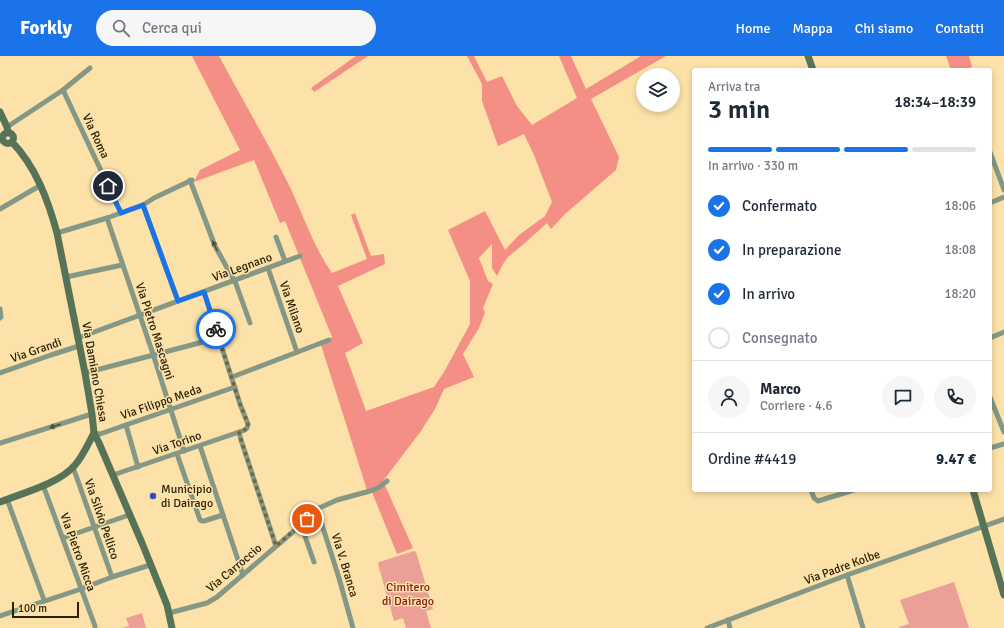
<!DOCTYPE html>
<html lang="it">
<head>
<meta charset="utf-8">
<style>
	body { margin:0; font-family:Signika,sans-serif; background:#f6f6f7; color:#1f2937; height:100vh; display:flex; flex-direction:column; font-size:15px; white-space:nowrap }
	* { box-sizing:border-box; margin:0 }
	p { font-size:13px; color:#747a83 }
	.icon { flex:none; width:22px; height:22px; fill:none; stroke:currentColor; stroke-width:2; stroke-linecap:round; stroke-linejoin:round }
	.map { position:relative; flex:1; overflow:hidden }
	.drawer { position:absolute; left:692px; top:12px; width:300px; height:424px; display:flex; flex-direction:column; background:#fff; border-radius:4px; box-shadow:0 2px 6px #0003 }
	.drawer>* { flex:none }
	.controls { position:absolute; left:636px; top:12px; display:grid; gap:8px }
	.controls a { display:grid; place-items:center; width:44px; height:44px; border-radius:50%; background:#fff; box-shadow:0 2px 6px #0003; font-size:20px }
	.scale { position:absolute; left:12px; bottom:10px; width:67px; box-sizing:border-box; padding-left:4px; border:2px solid #2b210a; border-top:0; font-size:11px; line-height:14px; white-space:nowrap; color:#2b210a; -webkit-text-stroke:3px #fce1a8; paint-order:stroke }
	.pin { position:absolute; display:grid; place-items:center; width:34px; height:34px; color:#fff; margin:-17px; border:2px solid #fff; border-radius:50%; box-shadow:0 1px 4px #0007 }
	.courier { position:absolute; display:grid; place-items:center; width:40px; height:40px; margin:-20px; border:3px solid #1a73e8; border-radius:50%; background:#fff; color:#222; box-shadow:0 1px 5px #0007 }
	.overview em { font-style:normal; font-weight:600 }
	.overview div { display:flex; flex-direction:column-reverse }
	.overview { display:flex; align-items:center; justify-content:space-between; height:68px; padding:0 16px }
	h1 { font-size:26px; font-weight:600; line-height:30px }
	.bar { display:grid; grid-template-columns:repeat(4,1fr); gap:6px 4px; align-content:center; height:48px; padding:0 16px }
	.bar i { height:5px; border-radius:3px; background:#e0e1e3 }
	.bar .on { background:#1a73e8 }
	.bar p { grid-column:span 4 }
	.line { display:flex; align-items:center; gap:10px; padding:0 16px; border-top:1px solid #e0e1e3 }
	.line div { flex:1 }
	.round { display:grid; place-items:center; flex:none; width:42px; height:42px; border-radius:21px; background:#f6f6f7 }
	ol { padding:0 16px; list-style:none }
	li { display:flex; align-items:center; gap:12px; height:44px }
	li p { margin-inline-start:auto }
	li .icon { padding:4px; border-radius:50%; background:#1a73e8; color:#fff; stroke-width:4 }
	li:last-child { color:#747a83 }
	li i { width:22px; height:22px; border:2px solid #e0e1e3; border-radius:50% }
	header { display:flex; align-items:center; gap:24px; box-sizing:border-box; height:56px; padding:0 20px; background:#1a73e8; color:#fff }
	header strong { font-size:19px }
	nav { display:flex; gap:22px; margin-inline-start:auto; font-size:14px }
	.search { width:280px; height:36px; background:#f6f6f7; display:flex; align-items:center; gap:10px; box-sizing:border-box; padding:0 14px; border-radius:22px; color:#747a83; font-size:15px }
	.map>svg:first-child { display:block }
</style>
</head>
<body>
<header>
<strong>Forkly</strong>
<div class="search"><svg class="icon" aria-label="search" viewBox="0 0 24 24"><circle cx="10" cy="10" r="6"/><path d="M15 15l6 6"/></svg>Cerca qui</div>
<nav><a>Home</a><a>Mappa</a><a>Chi siamo</a><a>Contatti</a></nav>
</header>
<div class="map">
<svg width="1004" height="572" viewBox="0 0 1004 572">
	<rect width="100%" height="100%" fill="#fce1a8"/>
	<g fill="#eb9f97">
		<path d="M 414,495 L 416,496 L 433,553 L 426,555 L 431,572 L 406,572 L 403,562 L 394,565 L 378,508 L 379,506 Z"/>
		<path d="M 954,526 L 969,572 L 899,572 L 899,571 L 909,568 L 900,544 Z"/>
		<path d="M 142,557 L 146,572 L 122,572 L 129,570 L 126,562 Z"/>
	</g>
	<g fill="#f38f85">
		<path d="M 192,0 L 219,0 C 242,43 267,85 289,129 C 303,158 313,190 332,217 L 367,203 L 351,159 L 355,157 L 371,200 L 384,198 L 385,208 L 338,230 L 363,287 L 345,297 L 366,355 L 434,331 L 444,316 L 470,268 L 470,225 L 448,174 L 485,155 L 505,194 L 519,179 L 545,160 L 552,146 L 534,99 L 524,78 L 498,90 L 482,45 L 482,28 L 467,0 L 474,0 L 487,26 L 502,20 L 517,50 L 532,69 L 577,42 L 559,0 L 571,0 L 586,33 L 641,0 L 666,0 L 591,43 L 619,101 L 616,114 L 565,158 L 551,173 L 547,167 L 526,186 L 508,201 L 503,208 L 497,220 L 492,212 L 492,188 L 479,202 L 488,225 L 493,228 L 483,252 L 485,256 L 479,272 L 463,298 L 474,321 L 444,333 L 435,353 L 421,375 L 383,425 L 413,492 L 397,498 L 372,436 L 367,434 L 321,289 L 325,288 L 332,281 L 285,165 L 280,167 L 254,104 L 194,126 L 200,114 L 240,94 Z"/>
		<path d="M 356,0 L 368,0 L 314,36 L 311,32 Z"/>
		<path d="M 946,0 L 969,0 L 972,11 L 963,14 L 951,14 Z"/>
	</g>
	<g fill="none" stroke-linecap="round" stroke-linejoin="round">
		<g stroke="#849885" stroke-width="5">
			<path d="M 63,34 L 121,157"/>
			<path d="M 7,71 L 63,34 L 90,12"/>
			<path d="M 990,96 L 1004,134"/>
			<path d="M 190,124 L 215,190 L 236,228 L 250,267"/>
			<path d="M 990,147 L 1004,141"/>
			<path d="M 143,149 L 178,245"/>
			<path d="M 0,153 L 41,129"/>
			<path d="M 107,162 L 153,298 L 184,395"/>
			<path d="M 57,177 L 107,162 L 143,149 L 154,142 L 192,124"/>
			<path d="M 276,181 L 285,205"/>
			<path d="M 268,212 L 297,296"/>
			<path d="M 66,221 L 122,209"/>
			<path d="M 0,253 L 1,261 L 0,262"/>
			<path d="M 78,282 L 300,200"/>
			<path d="M 990,282 L 1004,276"/>
			<path d="M 0,317 L 51,299 L 79,290"/>
			<path d="M 85,317 L 218,282"/>
			<path d="M 232,321 L 329,284"/>
			<path d="M 990,341 L 1004,376"/>
			<path d="M 126,369 L 138,411"/>
			<path d="M 239,376 L 241,384 L 276,490"/>
			<path d="M 94,377 L 100,378 L 235,331"/>
			<path d="M 0,387 L 92,358"/>
			<path d="M 200,390 L 243,519"/>
			<path d="M 990,392 L 1004,388"/>
			<path d="M 177,398 L 200,464 L 202,465 L 204,465 L 223,459"/>
			<path d="M 73,411 L 112,521"/>
			<path d="M 113,419 L 245,374 L 247,372 L 248,368 L 240,348 L 204,236"/>
			<path d="M 43,429 L 95,570"/>
			<path d="M 811,434 L 814,442 L 818,445 L 854,434"/>
			<path d="M 7,443 L 44,544"/>
			<path d="M 317,453 L 339,522 L 353,572"/>
			<path d="M 301,469 L 314,506"/>
			<path d="M 63,482 L 129,459"/>
			<path d="M 847,519 L 863,572"/>
			<path d="M 169,557 L 207,547 L 217,541 L 301,469 L 317,453 L 337,444 L 370,435 L 378,432 L 387,425"/>
			<path d="M 0,560 L 81,533 L 112,521 L 150,509"/>
			<path d="M 728,564 L 730,572"/>
			<path d="M 707,572 L 847,519 L 1004,463"/>
		</g>
		<g stroke="#567358" stroke-width="7">
			<path d="M 808,0 L 813,14"/>
			<path d="M 0,56 L 7,71 L 8,77"/>
			<circle cx="8" cy="82" r="5.5"/>
			<path d="M 12,86 C 36,111 48,144 57,177 L 85,317 L 92,358 L 94,377 L 99,387 L 142,487 L 167,549 L 172,572"/>
			<path d="M 973,434 L 1004,539"/>
			<path d="M 0,446 C 22,437 59,428 75,409 C 83,400 88,388 94,377"/>
		</g>
	</g>
	<defs><path id="oneway-solid" d="M-6-.8H1V-3.2L6.5 0L1 3.2V.8H-6Z"/></defs>
	<g fill="#4f513b">
		<use href="#oneway-solid" transform="translate(215 190) rotate(-115)"/>
		<use href="#oneway-solid" transform="translate(55 370) rotate(162)"/>
	</g>
	<g fill="none" stroke-linecap="round" stroke-linejoin="round">
		<path stroke="#746441" stroke-width="4" stroke-dasharray="0 7.2" d="M 216,273 L 240,348 L 248,368 L 248,372 L 239,376 L 241,384 L 276,490 L 307,463"/>
		<path stroke="#1a73e8" stroke-width="5" d="M 108,130 L 121,157 L 143,149 L 178,245 L 204,236 L 216,273"/>
	</g>
	<circle fill="#2e51c1" stroke="#fce1a8" stroke-width="1.5" cx="153" cy="440" r="4"/>
	<g text-anchor="middle" stroke-width="3" stroke-linejoin="round" paint-order="stroke">
		<g font-size="12" fill="#2b210a" stroke="#fce1a8">
			<text transform="translate(96 80) rotate(65)" y="4">Via Roma</text>
			<text transform="translate(242 211) rotate(-20)" y="4">Via Legnano</text>
			<text transform="translate(292 251) rotate(71)" y="4">Via Milano</text>
			<text transform="translate(155 275) rotate(72)" y="4">Via Pietro Mascagni</text>
			<text transform="translate(36 294) rotate(-19)" y="4">Via Grandi</text>
			<text transform="translate(95 316) rotate(80)" y="4">Via Damiano Chiesa</text>
			<text transform="translate(161 346) rotate(-19)" y="4">Via Filippo Meda</text>
			<text transform="translate(177 387) rotate(-19)" y="4">Via Torino</text>
			<text transform="translate(102 463) rotate(71)" y="4">Via Silvio Pellico</text>
			<text transform="translate(78 496) rotate(70)" y="4">Via Pietro Micca</text>
			<text transform="translate(345 509) rotate(73)" y="4">Via V. Branca</text>
			<text transform="translate(842 511) rotate(-20)" y="4">Via Padre Kolbe</text>
			<text transform="translate(234 512) rotate(-40)" y="4">Via Carroccio</text>
		</g>
		<g font-size="12" fill="#2b210a" stroke="#fce1a8" text-anchor="start">
			<text x="161" y="437">Municipio<tspan x="161" dy="14">di Dairago</tspan></text>
		</g>
		<g font-size="12" fill="#871718" stroke="#fce1a8">
			<text x="408" y="535">Cimitero<tspan x="408" dy="14">di Dairago</tspan></text>
		</g>
	</g>
</svg>
<div class="controls">
<a><svg class="icon" aria-label="layers" viewBox="0 0 24 24"><path d="M12 4l9 5-9 5-9-5zM3 14l9 5 9-5"/></svg></a>
</div>
<div class="scale">100 m</div>
<div class="pin" style="left:307px;top:463px;background:#ea580c"><svg class="icon" aria-label="bag" viewBox="0 0 24 24"><path d="M5 8h14l-1 12H6zM9 8a3 3 0 0 1 6 0"/></svg></div>
<div class="pin" style="left:108px;top:130px;background:#1f2937"><svg class="icon" aria-label="home" viewBox="0 0 24 24"><path d="M3 11l9-7 9 7M6 9v11h12V9"/></svg></div>
<div class="courier" style="left:216px;top:273px"><svg class="icon" aria-label="bike" viewBox="0 0 24 24"><circle cx="6" cy="16" r="4"/><circle cx="18" cy="16" r="4"/><path d="M6 16l4-8h5l3 8M10 8l3 8H6M13 5h3"/></svg></div>
<section class="drawer">
<div class="overview"><div><h1>3 min</h1><p>Arriva tra</p></div><em>18:34–18:39</em></div>
<div class="bar"><i class="on"></i><i class="on"></i><i class="on"></i><i></i><p>In arrivo · 330 m</p></div>
<ol>
<li><svg class="icon" aria-label="check" viewBox="0 0 24 24"><path d="M5 12l5 5 9-10"/></svg>Confermato<p>18:06</p></li>
<li><svg class="icon" aria-label="check" viewBox="0 0 24 24"><path d="M5 12l5 5 9-10"/></svg>In preparazione<p>18:08</p></li>
<li><svg class="icon" aria-label="check" viewBox="0 0 24 24"><path d="M5 12l5 5 9-10"/></svg>In arrivo<p>18:20</p></li>
<li><i></i>Consegnato</li>
</ol>
<div class="line" style="height:72px"><a class="round"><svg class="icon" aria-label="person" viewBox="0 0 24 24"><circle cx="12" cy="8" r="4"/><path d="M4 21q1-7 8-7t8 7"/></svg></a><div><b>Marco</b><p>Corriere · 4.6</p></div><a class="round"><svg class="icon" aria-label="chat" viewBox="0 0 24 24"><path d="M4 5h16v11H9l-5 4z"/></svg></a><a class="round"><svg class="icon" aria-label="phone" viewBox="0 0 24 24"><path d="M5 4h4l2 5-3 2q2 4 5 5l2-3 5 2v4C11 20 4 13 5 4z"/></svg></a></div>
<div class="line" style="height:52px"><div>Ordine #4419</div><b>9.47 €</b></div>
</section>
</div>
</body>
</html>
